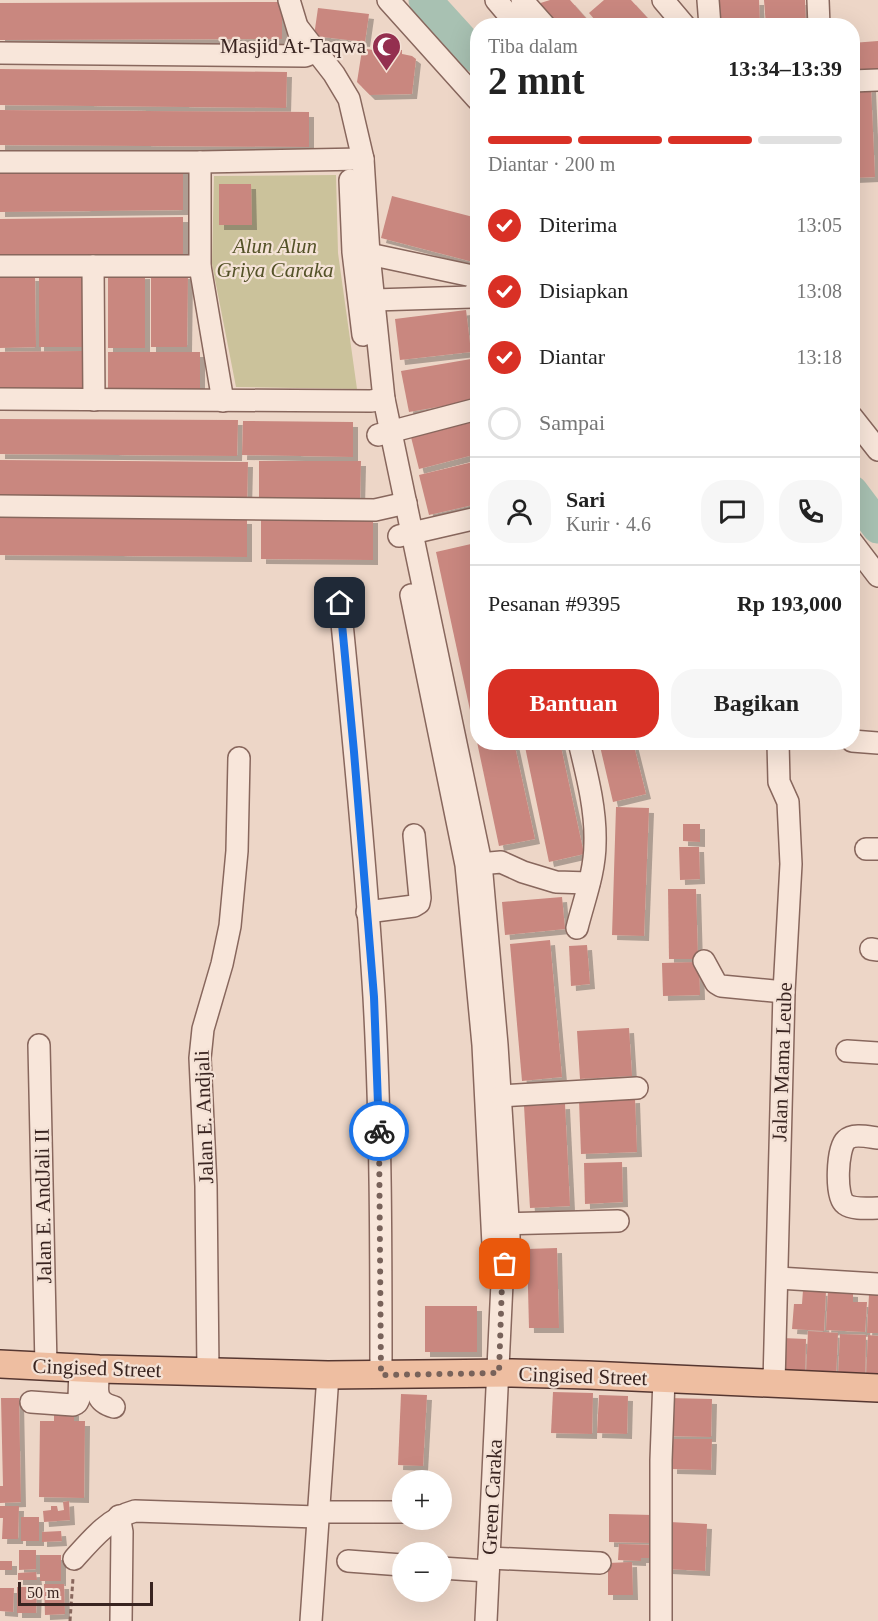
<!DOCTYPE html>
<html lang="id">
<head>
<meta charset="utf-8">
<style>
	body { margin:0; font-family:"Times New Roman",serif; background:#f6f6f6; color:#222; height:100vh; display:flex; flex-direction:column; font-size:22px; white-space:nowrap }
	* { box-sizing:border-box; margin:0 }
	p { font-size:20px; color:#767676 }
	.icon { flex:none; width:33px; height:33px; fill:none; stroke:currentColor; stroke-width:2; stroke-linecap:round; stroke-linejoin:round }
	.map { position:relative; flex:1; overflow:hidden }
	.sheet { position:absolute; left:470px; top:18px; width:390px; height:732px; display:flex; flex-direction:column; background:#fff; border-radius:24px; box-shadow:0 6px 24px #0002 }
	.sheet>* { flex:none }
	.tools { position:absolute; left:392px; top:1470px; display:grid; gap:12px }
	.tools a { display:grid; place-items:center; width:60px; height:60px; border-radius:50%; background:#fff; box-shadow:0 6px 24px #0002; font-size:30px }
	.scale { position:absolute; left:18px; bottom:15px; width:135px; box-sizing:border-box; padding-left:6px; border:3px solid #392420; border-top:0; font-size:16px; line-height:21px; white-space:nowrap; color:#392420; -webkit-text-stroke:4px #f4e2d6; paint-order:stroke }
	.pin { position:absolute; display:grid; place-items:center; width:51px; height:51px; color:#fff; margin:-26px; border-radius:12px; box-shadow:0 3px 9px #0006 }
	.courier { position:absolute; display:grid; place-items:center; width:60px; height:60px; margin:-30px; border:4px solid #1a73e8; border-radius:50%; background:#fff; color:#222; box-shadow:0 2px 8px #0007 }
	.head em { font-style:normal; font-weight:600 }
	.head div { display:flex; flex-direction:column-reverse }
	.head { display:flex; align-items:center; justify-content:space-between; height:102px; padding:0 18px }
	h1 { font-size:39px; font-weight:600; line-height:45px }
	.bar { display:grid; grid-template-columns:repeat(4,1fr); gap:9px 6px; align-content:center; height:72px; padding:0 18px }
	.bar i { height:8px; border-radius:4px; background:#e0e0e0 }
	.bar .current { background:#d93025 }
	.bar p { grid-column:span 4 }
	.line { display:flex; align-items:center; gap:15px; padding:0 18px; border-top:2px solid #e0e0e0 }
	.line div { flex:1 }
	.round { display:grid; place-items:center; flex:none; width:63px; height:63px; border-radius:24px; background:#f6f6f6 }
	ol { padding:0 18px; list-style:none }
	li { display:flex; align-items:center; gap:18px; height:66px }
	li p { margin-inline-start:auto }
	li .icon { padding:6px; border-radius:50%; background:#d93025; color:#fff; stroke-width:4 }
	li:last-child { color:#767676 }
	li i { width:33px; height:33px; border:3px solid #e0e0e0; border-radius:50% }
	.button { display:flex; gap:12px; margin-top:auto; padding:12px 18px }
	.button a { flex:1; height:69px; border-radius:24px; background:#d93025; color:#fff; font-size:24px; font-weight:600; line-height:69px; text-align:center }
	.button a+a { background:#f6f6f6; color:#222 }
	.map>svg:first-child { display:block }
</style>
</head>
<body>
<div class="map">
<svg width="878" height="1621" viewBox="0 0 878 1621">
	<defs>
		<filter id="shadow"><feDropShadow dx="5" dy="5" stdDeviation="0" flood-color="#0004"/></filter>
	</defs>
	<rect width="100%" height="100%" fill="#edd6c7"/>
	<path fill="#cbc29b" d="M 336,175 L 338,253 L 357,389 L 236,387 L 212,264 L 214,176 Z"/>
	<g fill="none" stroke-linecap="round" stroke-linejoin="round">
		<g stroke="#a8c1b2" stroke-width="33">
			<path d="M 425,0 L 477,57"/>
			<path d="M 852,492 L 878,527"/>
		</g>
	</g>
	<g fill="#c9877f" filter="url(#shadow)">
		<path d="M 550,0 L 570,0 L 593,26 L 548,26 L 531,6 Z"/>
		<path d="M 604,0 L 631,0 L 655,26 L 600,26 L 589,13 Z"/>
		<path d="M 716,0 L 759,0 L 760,26 L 718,26 Z"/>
		<path d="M 764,0 L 805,0 L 806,26 L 766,26 Z"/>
		<path d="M 282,2 L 282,39 L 0,40 L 0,3 Z"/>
		<path d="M 318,8 L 369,14 L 365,42 L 314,36 Z"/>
		<path d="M 878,41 L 878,74 L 852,76 L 852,43 Z"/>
		<path d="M 374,48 L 402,50 L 402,54 L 412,56 L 416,59 L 412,94 L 370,95 L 357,82 L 362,50 L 367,49 L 373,50 Z"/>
		<path d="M 0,69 L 287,72 L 286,108 L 0,105 Z"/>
		<path d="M 871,87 L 875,177 L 852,178 L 852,88 Z"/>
		<path d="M 0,110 L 309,112 L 309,147 L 0,145 Z"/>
		<path d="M 183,167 L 183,210 L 0,212 L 0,169 Z"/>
		<path d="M 219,184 L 251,184 L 252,225 L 219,225 Z"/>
		<path d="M 392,196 L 477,218 L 477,263 L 381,238 Z"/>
		<path d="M 183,217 L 183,255 L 0,257 L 0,219 Z"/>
		<path d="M 145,274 L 145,348 L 108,348 L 108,275 Z"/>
		<path d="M 151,274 L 188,274 L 187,347 L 151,347 Z"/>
		<path d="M 82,275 L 82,347 L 39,347 L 39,276 Z"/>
		<path d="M 0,276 L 35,276 L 36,347 L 0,348 Z"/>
		<path d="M 466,310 L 471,352 L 400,360 L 395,319 Z"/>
		<path d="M 82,351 L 82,389 L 0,389 L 0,352 Z"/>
		<rect x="108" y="352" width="92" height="37"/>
		<path d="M 471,359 L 477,400 L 409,412 L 401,371 Z"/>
		<path d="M 0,419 L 238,420 L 237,456 L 0,454 Z"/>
		<path d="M 243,421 L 353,422 L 353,457 L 242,455 Z"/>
		<path d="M 477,421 L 477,454 L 419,469 L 411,437 Z"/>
		<path d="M 0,460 L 248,462 L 247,504 L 0,502 Z"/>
		<path d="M 259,461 L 361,461 L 360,502 L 259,502 Z"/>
		<path d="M 477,461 L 477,504 L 429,515 L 419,475 Z"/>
		<path d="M 0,517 L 247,519 L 247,557 L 0,555 Z"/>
		<path d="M 261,517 L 373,518 L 373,560 L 261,559 Z"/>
		<path d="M 471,544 L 477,571 L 476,738 L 436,552 Z"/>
		<path d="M 477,742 L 514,742 L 535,839 L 499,846 Z"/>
		<path d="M 524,742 L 560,742 L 584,854 L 549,862 Z"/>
		<path d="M 599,742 L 633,742 L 646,794 L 613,802 Z"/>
		<path d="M 616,807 L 649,808 L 644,936 L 612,935 Z"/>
		<path d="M 683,824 L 700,824 L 700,842 L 683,841 Z"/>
		<path d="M 679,847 L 699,847 L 700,879 L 680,880 Z"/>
		<path d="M 668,889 L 696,889 L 698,959 L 669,959 Z"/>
		<path d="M 562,897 L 565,929 L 505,935 L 502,902 Z"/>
		<path d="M 550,940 L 562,1077 L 522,1081 L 510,944 Z"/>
		<path d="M 587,945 L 590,984 L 571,986 L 569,946 Z"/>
		<path d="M 699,962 L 700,995 L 663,996 L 662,963 Z"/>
		<path d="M 629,1028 L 632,1076 L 580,1079 L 577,1031 Z"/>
		<path d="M 635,1098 L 637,1152 L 581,1154 L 579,1100 Z"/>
		<path d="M 565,1104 L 570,1206 L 530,1208 L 524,1106 Z"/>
		<path d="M 622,1162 L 623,1202 L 585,1204 L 584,1163 Z"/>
		<path d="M 557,1248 L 559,1328 L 529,1328 L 527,1249 Z"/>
		<path d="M 803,1290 L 826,1291 L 824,1331 L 792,1329 L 794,1304 L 802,1304 Z"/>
		<path d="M 828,1291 L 853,1292 L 853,1302 L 867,1302 L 865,1332 L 826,1330 Z"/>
		<path d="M 869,1294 L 878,1294 L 878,1333 L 867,1333 Z"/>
		<rect x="425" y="1306" width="52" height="46"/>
		<path d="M 808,1331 L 838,1333 L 836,1377 L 806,1376 Z"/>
		<path d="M 840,1334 L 866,1335 L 865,1379 L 838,1377 Z"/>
		<path d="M 868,1335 L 878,1336 L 878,1379 L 866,1379 Z"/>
		<path d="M 782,1338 L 806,1339 L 805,1375 L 781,1374 Z"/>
		<path d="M 553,1392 L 593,1393 L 592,1434 L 551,1433 Z"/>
		<path d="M 401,1394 L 427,1395 L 423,1466 L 398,1465 Z"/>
		<path d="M 599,1395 L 628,1396 L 627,1434 L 597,1433 Z"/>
		<path d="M 1,1398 L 19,1398 L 21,1502 L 0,1503 L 0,1486 L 3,1486 Z"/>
		<path d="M 668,1398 L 712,1399 L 711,1437 L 667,1436 Z"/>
		<path d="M 54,1411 L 74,1411 L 74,1421 L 85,1421 L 84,1498 L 39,1497 L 40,1421 L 54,1421 Z"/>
		<path d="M 672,1439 L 712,1439 L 711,1470 L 672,1469 Z"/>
		<path d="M 69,1501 L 70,1520 L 44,1522 L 43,1511 L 51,1510 L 51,1506 L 57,1506 L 58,1511 L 64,1510 L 63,1502 Z"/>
		<path d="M 0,1506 L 19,1506 L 18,1539 L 2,1539 L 3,1518 L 0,1518 Z"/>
		<path d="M 609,1514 L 653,1515 L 653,1543 L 609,1542 Z"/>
		<rect x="21" y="1517" width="18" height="24"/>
		<path d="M 670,1522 L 707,1524 L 705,1571 L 667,1569 Z"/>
		<path d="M 61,1531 L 62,1541 L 42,1542 L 42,1532 Z"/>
		<path d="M 619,1544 L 652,1545 L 652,1558 L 641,1558 L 641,1561 L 618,1560 Z"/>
		<path d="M 19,1550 L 36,1550 L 36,1569 L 19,1570 Z"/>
		<rect x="40" y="1555" width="21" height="26"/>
		<rect x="0" y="1561" width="12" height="9"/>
		<path d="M 632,1562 L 633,1595 L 608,1595 L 608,1563 Z"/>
		<path d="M 36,1572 L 37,1580 L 18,1580 L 18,1573 Z"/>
		<path d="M 44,1584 L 64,1584 L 65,1614 L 45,1615 Z"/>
		<path d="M 17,1587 L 37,1587 L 36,1613 L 17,1613 Z"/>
		<path d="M 0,1588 L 14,1588 L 13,1612 L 0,1611 Z"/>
	</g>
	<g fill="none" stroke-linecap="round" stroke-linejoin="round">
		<defs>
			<g id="minor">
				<path d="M 289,0 L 302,43"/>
				<path d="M 388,0 L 477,99"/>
				<path d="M 496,0 L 518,26"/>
				<path d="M 522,0 L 545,26"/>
				<path d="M 663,0 L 685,26"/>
				<path d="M 708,0 L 710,26"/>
				<path d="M 818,0 L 819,26"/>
				<path d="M 299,29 L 334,74 L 349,99 L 363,159 L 369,254 L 384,399 L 481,863 L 497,1045 L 509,1235 L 509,1245 L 502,1283 L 486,1621"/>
				<path d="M 0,53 L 305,56 L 318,51"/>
				<path d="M 852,81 L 878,80"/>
				<path d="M 0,162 L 200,162 L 363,159"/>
				<path d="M 200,162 L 200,266 L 223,401"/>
				<path d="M 350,180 L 353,252 L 363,335"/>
				<path d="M 369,254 L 477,277"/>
				<path d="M 0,266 L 200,266"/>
				<path d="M 93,266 L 94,400"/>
				<path d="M 374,300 L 472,297 L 477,289"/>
				<path d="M 0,399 L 371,401 L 384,399"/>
				<path d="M 852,417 L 878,450"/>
				<path d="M 378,435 L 477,409"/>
				<path d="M 0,506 L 375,510 L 406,503"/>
				<path d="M 399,536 L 477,518"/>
				<path d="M 852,542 L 878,576"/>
				<path d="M 411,595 L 466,865 L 483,1045 L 493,1245 L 499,1274"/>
				<path d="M 340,603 C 353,734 366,866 374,997 C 381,1123 381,1249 381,1375"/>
				<path d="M 852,741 L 878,743"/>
				<path d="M 866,849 L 878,849"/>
				<path d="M 468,865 L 501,862 L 523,872 L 556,882 L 589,883"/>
				<path d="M 367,912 L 414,906 L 419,903 L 420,898 L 414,835"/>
				<path d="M 577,928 C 584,900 595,872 595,843 C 596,809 587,775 579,742"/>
				<path d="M 871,949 L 878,950"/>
				<path d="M 704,961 L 716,983 L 721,986 L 784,992"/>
				<path d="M 39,1045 L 46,1366"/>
				<path d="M 847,1051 L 878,1053"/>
				<path d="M 501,1096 L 637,1088"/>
				<path d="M 878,1138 C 869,1137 853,1133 846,1140 C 837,1148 835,1197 845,1204 C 853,1210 869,1208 878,1208"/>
				<path d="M 496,1224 L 618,1221"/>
				<path d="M 778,1278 L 878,1284"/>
				<path d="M 99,1369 C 98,1388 92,1401 114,1407"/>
				<path d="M 208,1371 L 206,1186 L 200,1058 L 203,1029 L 222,964 L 230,926 L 237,851 L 239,758"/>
				<path d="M 774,1383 L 784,992 L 791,864 L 788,802 L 779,782 L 778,742"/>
				<path d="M 31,1402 L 73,1405 L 77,1403 L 79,1399 L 80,1368"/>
				<path d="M 318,1512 L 402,1512"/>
				<path d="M 119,1516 L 122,1532 L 121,1621"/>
				<path d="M 489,1558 L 600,1563"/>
				<path d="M 74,1559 C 91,1540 109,1518 135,1511 L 318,1517"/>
				<path d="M 348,1561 L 402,1565"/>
				<path d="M 441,1568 L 488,1571"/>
				<path d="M 311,1621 L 328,1375"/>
				<path d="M 661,1621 L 661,1460 L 664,1378"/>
			</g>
			<path id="major" d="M 0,1364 L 99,1369 L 328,1375 L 512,1373 L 588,1375 L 878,1388"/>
		</defs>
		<use href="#minor" stroke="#88675d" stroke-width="24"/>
		<use href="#major" stroke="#563731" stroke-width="30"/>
		<path stroke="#88675d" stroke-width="3" stroke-dasharray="4.5 3" stroke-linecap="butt" d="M 70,1621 L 73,1578"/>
		<use href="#minor" stroke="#f8e6da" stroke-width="21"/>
		<use href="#major" stroke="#eebea1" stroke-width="27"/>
	</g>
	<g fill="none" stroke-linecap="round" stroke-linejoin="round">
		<path stroke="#78625a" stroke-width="6" stroke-dasharray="0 10.8" d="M 379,1131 L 381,1375 L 499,1373 L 502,1283 L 505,1264"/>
		<path stroke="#1a73e8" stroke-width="8" d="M 340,603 L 354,752 L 374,997 L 379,1131"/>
	</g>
	<defs>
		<symbol id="mosque-pin" viewBox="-11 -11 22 30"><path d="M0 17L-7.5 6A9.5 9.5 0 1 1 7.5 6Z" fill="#942f4f" stroke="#f4e2d6"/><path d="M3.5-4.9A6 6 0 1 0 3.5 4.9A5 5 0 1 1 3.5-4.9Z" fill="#fff"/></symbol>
	</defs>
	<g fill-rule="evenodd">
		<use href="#mosque-pin" x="370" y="30" width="33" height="45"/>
	</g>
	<g text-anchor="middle" stroke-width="4.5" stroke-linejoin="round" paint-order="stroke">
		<g font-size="21" fill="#392420" stroke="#f4e2d6" text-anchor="end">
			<text x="366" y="53">Masjid At-Taqwa</text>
		</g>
		<g font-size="21" font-style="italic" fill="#545228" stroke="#f4e2d6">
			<text x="275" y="253">Alun Alun<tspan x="275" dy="24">Griya Caraka</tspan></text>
		</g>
		<g font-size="21" fill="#392420" stroke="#f4e2d6">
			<text transform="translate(782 1062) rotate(-88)" y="7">Jalan Mama Leube</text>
			<text transform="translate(204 1117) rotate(-92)" y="7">Jalan E. Andjali</text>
			<text transform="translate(43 1206) rotate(-91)" y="7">Jalan E. AndJali II</text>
			<text transform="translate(97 1368) rotate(2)" y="7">Cingised Street</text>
			<text transform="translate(583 1376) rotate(2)" y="7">Cingised Street</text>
			<text transform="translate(492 1497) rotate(-87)" y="7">Green Caraka</text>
		</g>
	</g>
</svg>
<div class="tools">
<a>+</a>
<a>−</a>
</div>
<div class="scale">50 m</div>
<div class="pin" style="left:505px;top:1264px;background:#ea580c"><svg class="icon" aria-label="bag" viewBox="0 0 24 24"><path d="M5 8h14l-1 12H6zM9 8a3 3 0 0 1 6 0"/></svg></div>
<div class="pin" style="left:340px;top:603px;background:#1f2937"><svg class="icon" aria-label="home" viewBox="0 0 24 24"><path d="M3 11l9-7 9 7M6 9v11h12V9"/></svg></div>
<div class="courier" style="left:379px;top:1131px"><svg class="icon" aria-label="bike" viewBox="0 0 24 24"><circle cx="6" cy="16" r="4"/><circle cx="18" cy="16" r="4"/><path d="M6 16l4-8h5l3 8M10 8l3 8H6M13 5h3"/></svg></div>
<section class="sheet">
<div class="head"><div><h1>2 mnt</h1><p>Tiba dalam</p></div><em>13:34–13:39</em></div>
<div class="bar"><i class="current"></i><i class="current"></i><i class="current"></i><i></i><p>Diantar · 200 m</p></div>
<ol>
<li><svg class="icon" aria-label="check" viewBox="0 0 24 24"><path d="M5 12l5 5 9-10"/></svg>Diterima<p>13:05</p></li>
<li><svg class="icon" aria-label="check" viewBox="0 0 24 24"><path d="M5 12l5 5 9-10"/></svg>Disiapkan<p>13:08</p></li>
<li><svg class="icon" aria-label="check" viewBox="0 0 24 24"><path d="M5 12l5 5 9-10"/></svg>Diantar<p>13:18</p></li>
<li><i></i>Sampai</li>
</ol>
<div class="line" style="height:108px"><a class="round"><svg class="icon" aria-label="person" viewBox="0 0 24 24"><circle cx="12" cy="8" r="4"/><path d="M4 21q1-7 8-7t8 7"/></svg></a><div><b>Sari</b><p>Kurir · 4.6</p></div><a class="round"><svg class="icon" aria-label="chat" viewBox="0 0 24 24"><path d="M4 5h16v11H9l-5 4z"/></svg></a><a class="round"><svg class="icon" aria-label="phone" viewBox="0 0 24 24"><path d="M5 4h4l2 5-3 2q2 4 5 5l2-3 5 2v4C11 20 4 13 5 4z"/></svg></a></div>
<div class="line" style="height:78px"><div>Pesanan #9395</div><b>Rp 193,000</b></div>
<div class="button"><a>Bantuan</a><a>Bagikan</a></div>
</section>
</div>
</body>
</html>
